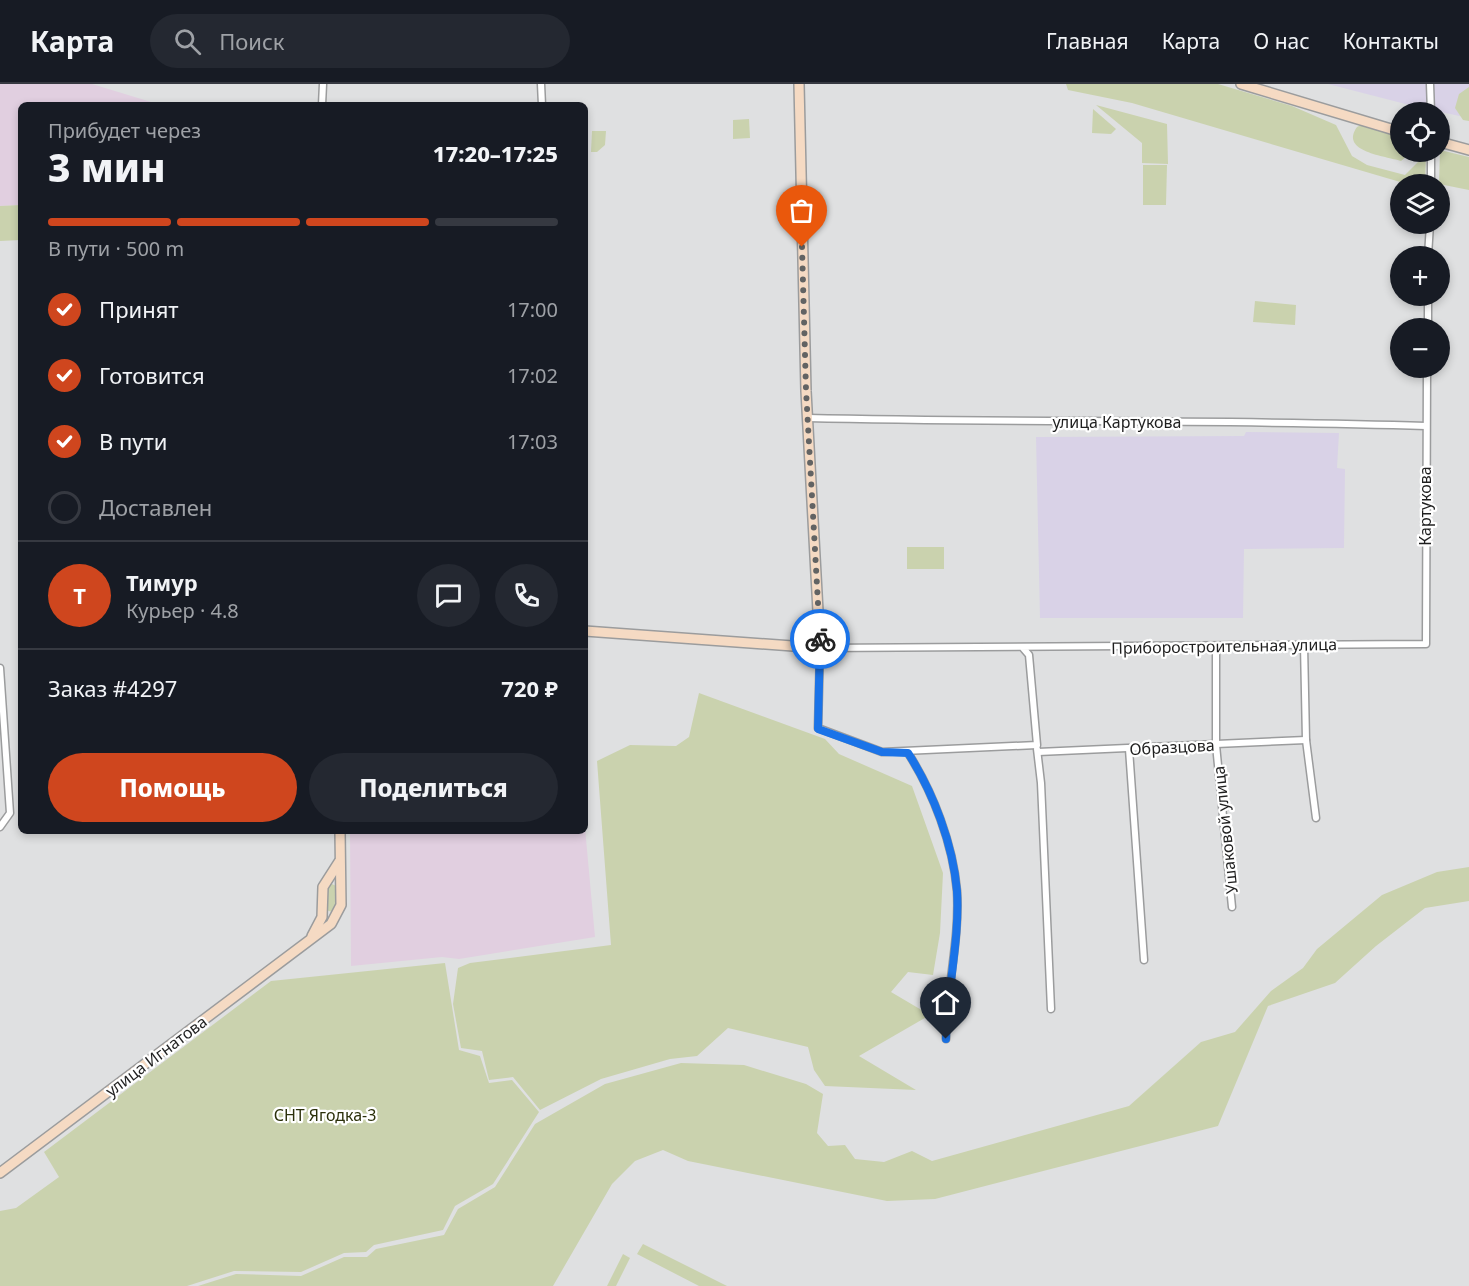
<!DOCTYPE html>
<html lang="ru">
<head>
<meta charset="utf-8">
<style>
	body { margin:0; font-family:"Noto Sans",sans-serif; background:#242831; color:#f1f3f6; height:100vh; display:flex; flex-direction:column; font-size:22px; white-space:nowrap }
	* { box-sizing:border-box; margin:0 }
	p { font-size:20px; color:#9ea1a6 }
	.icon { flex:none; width:33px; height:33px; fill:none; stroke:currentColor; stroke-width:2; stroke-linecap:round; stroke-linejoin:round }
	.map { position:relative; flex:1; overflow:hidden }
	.side { position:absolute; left:18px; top:18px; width:570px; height:732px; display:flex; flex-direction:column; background:#171b24; border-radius:9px; box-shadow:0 3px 9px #0003 }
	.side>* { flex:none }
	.tools { position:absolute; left:1390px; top:18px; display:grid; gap:12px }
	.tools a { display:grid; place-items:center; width:60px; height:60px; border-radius:50%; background:#171b24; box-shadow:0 3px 9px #0003; font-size:30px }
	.pin { position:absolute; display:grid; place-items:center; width:51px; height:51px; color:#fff; margin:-62px -26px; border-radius:50% 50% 50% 0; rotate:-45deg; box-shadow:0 0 6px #0007 }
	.pin .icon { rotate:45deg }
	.courier { position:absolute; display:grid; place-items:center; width:60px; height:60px; margin:-30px; border:4px solid #1a73e8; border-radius:50%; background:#fff; color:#222; box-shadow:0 2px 8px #0007 }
	.headline em { font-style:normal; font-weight:800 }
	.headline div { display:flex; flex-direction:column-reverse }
	.headline { display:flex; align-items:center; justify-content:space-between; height:102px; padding:0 30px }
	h1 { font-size:39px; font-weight:800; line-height:45px }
	.bar { display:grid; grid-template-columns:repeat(4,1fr); gap:9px 6px; align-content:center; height:72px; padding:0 30px }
	.bar i { height:8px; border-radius:4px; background:#363941 }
	.bar .selected { background:#cf461e }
	.bar p { grid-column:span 4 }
	.line { display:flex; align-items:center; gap:15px; padding:0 30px; border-top:2px solid #363941 }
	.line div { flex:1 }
	.round { display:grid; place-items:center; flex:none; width:63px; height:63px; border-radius:32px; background:#242831 }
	ol { padding:0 30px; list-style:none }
	li { display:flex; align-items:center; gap:18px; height:66px }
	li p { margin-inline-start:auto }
	li .icon { padding:6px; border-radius:50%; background:#cf461e; color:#fff; stroke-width:4 }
	li:last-child { color:#9ea1a6 }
	li i { width:33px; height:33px; border:3px solid #363941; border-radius:50% }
	.primary-button { display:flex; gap:12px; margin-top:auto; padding:12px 30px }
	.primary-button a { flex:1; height:69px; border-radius:36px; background:#cf461e; color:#fff; font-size:24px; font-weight:800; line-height:69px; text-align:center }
	.primary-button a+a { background:#242831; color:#f1f3f6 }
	header { display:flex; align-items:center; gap:36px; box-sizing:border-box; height:84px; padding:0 30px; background:#171b24; border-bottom:2px solid #363941 }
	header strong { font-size:28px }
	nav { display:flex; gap:33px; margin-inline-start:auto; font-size:21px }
	.search { width:420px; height:54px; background:#242831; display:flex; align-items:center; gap:15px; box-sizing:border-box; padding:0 21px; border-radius:33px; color:#9ea1a6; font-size:22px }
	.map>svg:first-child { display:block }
</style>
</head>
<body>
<header>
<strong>Карта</strong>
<div class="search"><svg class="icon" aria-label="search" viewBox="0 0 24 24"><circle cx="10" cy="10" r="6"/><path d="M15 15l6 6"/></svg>Поиск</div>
<nav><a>Главная</a><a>Карта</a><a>О нас</a><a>Контакты</a></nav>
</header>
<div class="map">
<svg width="1469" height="1202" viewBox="0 0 1469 1202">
	<rect width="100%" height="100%" fill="#dfe0e1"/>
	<g fill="#d9d2e7">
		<path d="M 1328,0 L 1469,0 L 1469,34 L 1417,23 Z"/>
		<path d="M 1246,348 L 1339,349 L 1337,384 L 1345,385 L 1344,464 L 1244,465 L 1243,534 L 1040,534 L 1036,353 L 1244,352 Z"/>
	</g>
	<g fill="#e1cfe0">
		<path d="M 0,0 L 92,0 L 161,21 L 21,21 L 21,121 L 0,122 Z"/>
		<path d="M 585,744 L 595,853 L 459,875 L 442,873 L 351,882 L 350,747 L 585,747 Z"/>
	</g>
	<g fill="#cad2ae">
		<path d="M 1066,0 L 1218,0 L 1292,22 L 1336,41 L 1352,72 L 1367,81 L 1405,91 L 1426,70 L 1425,100 L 1407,100 L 1132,19 L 1068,6 Z"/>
		<path d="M 1469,3 L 1469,37 L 1463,36 L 1455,24 L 1459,10 Z"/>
		<path d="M 1096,21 L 1167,40 L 1168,80 L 1142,79 L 1142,59 Z"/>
		<path d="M 1093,25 L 1116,45 L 1111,50 L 1092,49 Z"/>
		<path d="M 749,35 L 750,54 L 733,55 L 733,36 Z"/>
		<path d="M 1361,41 L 1401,52 L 1401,68 L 1412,68 L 1401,77 C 1386,72 1339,68 1357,43 Z"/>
		<path d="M 592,47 L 606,47 L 605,61 L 597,68 L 591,68 Z"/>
		<path d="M 1440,66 L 1469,73 L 1469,106 L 1439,100 Z"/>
		<path d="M 1143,81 L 1167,81 L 1166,121 L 1143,121 Z"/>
		<path d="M 21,121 L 21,156 L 0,157 L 0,122 Z"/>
		<path d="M 1255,217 L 1296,221 L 1295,241 L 1253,238 Z"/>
		<rect x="907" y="463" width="37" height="22"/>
		<path d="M 699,609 L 825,655 L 839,670 L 912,702 L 943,789 L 940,849 L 933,891 L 908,888 L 891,908 L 930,931 L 859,972 L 916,1006 L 825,1002 L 814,986 L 808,963 L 728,944 L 697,972 L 670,975 L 601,995 L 540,1026 L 513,993 L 489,996 L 482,967 L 461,964 L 453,920 L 458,884 L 470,879 L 611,861 L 597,677 L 630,661 L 676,662 L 689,653 Z"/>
		<path d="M 1469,783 L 1469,817 L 1425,824 L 1376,862 L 1335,899 L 1268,922 L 1218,1042 L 935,1115 L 887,1117 L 688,1077 L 663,1066 L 635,1077 L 612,1100 L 553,1202 L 198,1202 L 236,1190 L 301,1192 L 344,1173 L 367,1173 L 376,1165 L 444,1151 L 458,1125 L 495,1103 L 535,1040 L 605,1000 L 681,979 L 744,981 L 806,1000 L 823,1010 L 817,1049 L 828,1062 L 845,1061 L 855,1075 L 884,1078 L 912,1067 L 932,1077 L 1129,1022 L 1201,958 L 1235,948 L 1271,907 L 1303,884 L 1317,865 L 1382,811 L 1437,788 Z"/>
		<path d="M 332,800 L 338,803 L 338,822 L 332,828 L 326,826 L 325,806 Z"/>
		<path d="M 445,879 L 459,966 L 480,972 L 489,999 L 512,996 L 539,1028 L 493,1100 L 455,1122 L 443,1146 L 374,1161 L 366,1168 L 344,1169 L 301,1188 L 234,1187 L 187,1202 L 0,1202 L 0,1127 L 16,1124 L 59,1093 L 44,1068 L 271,897 Z"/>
		<path d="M 643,1160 L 727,1202 L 699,1202 L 637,1170 Z"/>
		<path d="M 623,1170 L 630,1174 L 616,1202 L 607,1202 Z"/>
	</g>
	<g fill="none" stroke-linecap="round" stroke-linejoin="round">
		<defs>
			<g id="street">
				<path d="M 541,0 L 542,21"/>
				<path d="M 1430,0 L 1431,28"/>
				<path d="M 322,21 L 323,0"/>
				<path d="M 1431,68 L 1431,100"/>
				<path d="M 1428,172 L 1430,140"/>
				<path d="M 1428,244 L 1428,212"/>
				<path d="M 808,334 C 1014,339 1220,335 1426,342"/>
				<path d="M 1304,561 L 1306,656 L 1316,734"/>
				<path d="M 1216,562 L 1216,661 L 1232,823"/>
				<path d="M 1023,564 L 1029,571 L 1037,661 L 882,668 L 818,644 L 820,564 L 1426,560 L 1427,284"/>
				<path d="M 0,584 L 10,729 L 0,743"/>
				<path d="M 1037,665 L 1041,699 L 1051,925"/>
				<path d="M 1129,665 L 1144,876"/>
				<path d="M 1038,668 L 1306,656"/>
				<path d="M 908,669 C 933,708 953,760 957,807 C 960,856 946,906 946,955"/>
			</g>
			<g id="secondary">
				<path d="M 1241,0 L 1401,48"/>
				<path d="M 1440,58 L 1469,66"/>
				<path d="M 585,547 L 820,564 L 806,307 L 799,0"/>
				<path d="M 312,852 L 322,833 L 323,803 L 339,778"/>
				<path d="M 0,1089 L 331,840 L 341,821 L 340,747"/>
			</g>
		</defs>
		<use href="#street" stroke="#9b9c9d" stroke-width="9"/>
		<use href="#secondary" stroke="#9b9c9d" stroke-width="12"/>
		<use href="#street" stroke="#fff" stroke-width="6"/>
		<use href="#secondary" stroke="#f5dac3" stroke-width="9"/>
	</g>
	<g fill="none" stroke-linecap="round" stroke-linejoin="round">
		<path stroke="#626363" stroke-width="6" stroke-dasharray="0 10.8" d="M 802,163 L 806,306 L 820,555"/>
		<path stroke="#1a73e8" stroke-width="8" d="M 820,555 L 818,645 L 882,668 L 908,669 C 933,708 953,760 957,807 C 960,856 947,906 946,955"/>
	</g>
	<g text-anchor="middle" stroke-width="4.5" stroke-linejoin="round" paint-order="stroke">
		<g font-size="16" fill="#1f1f1f" stroke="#fff">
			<text x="1117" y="344">улица Картукова</text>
			<text transform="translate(1425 422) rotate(-90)" y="6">Картукова</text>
			<text transform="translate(1224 562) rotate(-1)" y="6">Приборостроительная улица</text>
			<text transform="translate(1172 663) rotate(-3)" y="6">Образцова</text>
			<text transform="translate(1225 746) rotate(-96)" y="6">Ушаковой улица</text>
			<text transform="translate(156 972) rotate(-37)" y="6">улица Игнатова</text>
		</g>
		<g font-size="16" fill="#2b300a" stroke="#fff">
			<text x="325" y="1037">СНТ Ягодка-3</text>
		</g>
	</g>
</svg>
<div class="tools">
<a><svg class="icon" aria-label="locate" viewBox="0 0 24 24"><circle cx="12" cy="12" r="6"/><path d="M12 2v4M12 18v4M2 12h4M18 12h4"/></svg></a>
<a><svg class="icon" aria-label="layers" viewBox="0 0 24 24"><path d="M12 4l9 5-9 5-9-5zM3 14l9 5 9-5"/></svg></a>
<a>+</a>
<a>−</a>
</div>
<div class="pin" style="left:802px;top:163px;background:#ea580c"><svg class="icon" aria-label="bag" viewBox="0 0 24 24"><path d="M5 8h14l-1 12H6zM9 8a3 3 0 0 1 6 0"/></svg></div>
<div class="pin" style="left:946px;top:955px;background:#1f2937"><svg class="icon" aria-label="home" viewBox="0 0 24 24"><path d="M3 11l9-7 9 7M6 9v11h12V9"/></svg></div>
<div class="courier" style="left:820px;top:555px"><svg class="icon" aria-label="bike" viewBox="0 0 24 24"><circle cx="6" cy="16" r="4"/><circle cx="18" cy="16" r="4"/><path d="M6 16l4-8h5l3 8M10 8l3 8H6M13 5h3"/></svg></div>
<section class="side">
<div class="headline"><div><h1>3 мин</h1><p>Прибудет через</p></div><em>17:20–17:25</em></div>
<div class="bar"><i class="selected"></i><i class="selected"></i><i class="selected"></i><i></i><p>В пути · 500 m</p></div>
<ol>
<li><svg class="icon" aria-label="check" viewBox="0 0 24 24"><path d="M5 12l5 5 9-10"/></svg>Принят<p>17:00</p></li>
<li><svg class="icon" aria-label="check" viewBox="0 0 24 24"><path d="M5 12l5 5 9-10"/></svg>Готовится<p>17:02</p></li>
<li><svg class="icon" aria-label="check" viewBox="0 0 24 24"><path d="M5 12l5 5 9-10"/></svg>В пути<p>17:03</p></li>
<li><i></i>Доставлен</li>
</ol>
<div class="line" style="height:108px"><b class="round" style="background:#cf461e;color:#fff">Т</b><div><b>Тимур</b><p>Курьер · 4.8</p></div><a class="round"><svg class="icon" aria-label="chat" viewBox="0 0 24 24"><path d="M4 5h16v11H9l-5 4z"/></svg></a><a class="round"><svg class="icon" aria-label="phone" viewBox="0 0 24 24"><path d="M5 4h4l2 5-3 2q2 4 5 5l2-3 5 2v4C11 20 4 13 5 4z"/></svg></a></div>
<div class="line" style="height:78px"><div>Заказ #4297</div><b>720 ₽</b></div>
<div class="primary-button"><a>Помощь</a><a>Поделиться</a></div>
</section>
</div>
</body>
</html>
